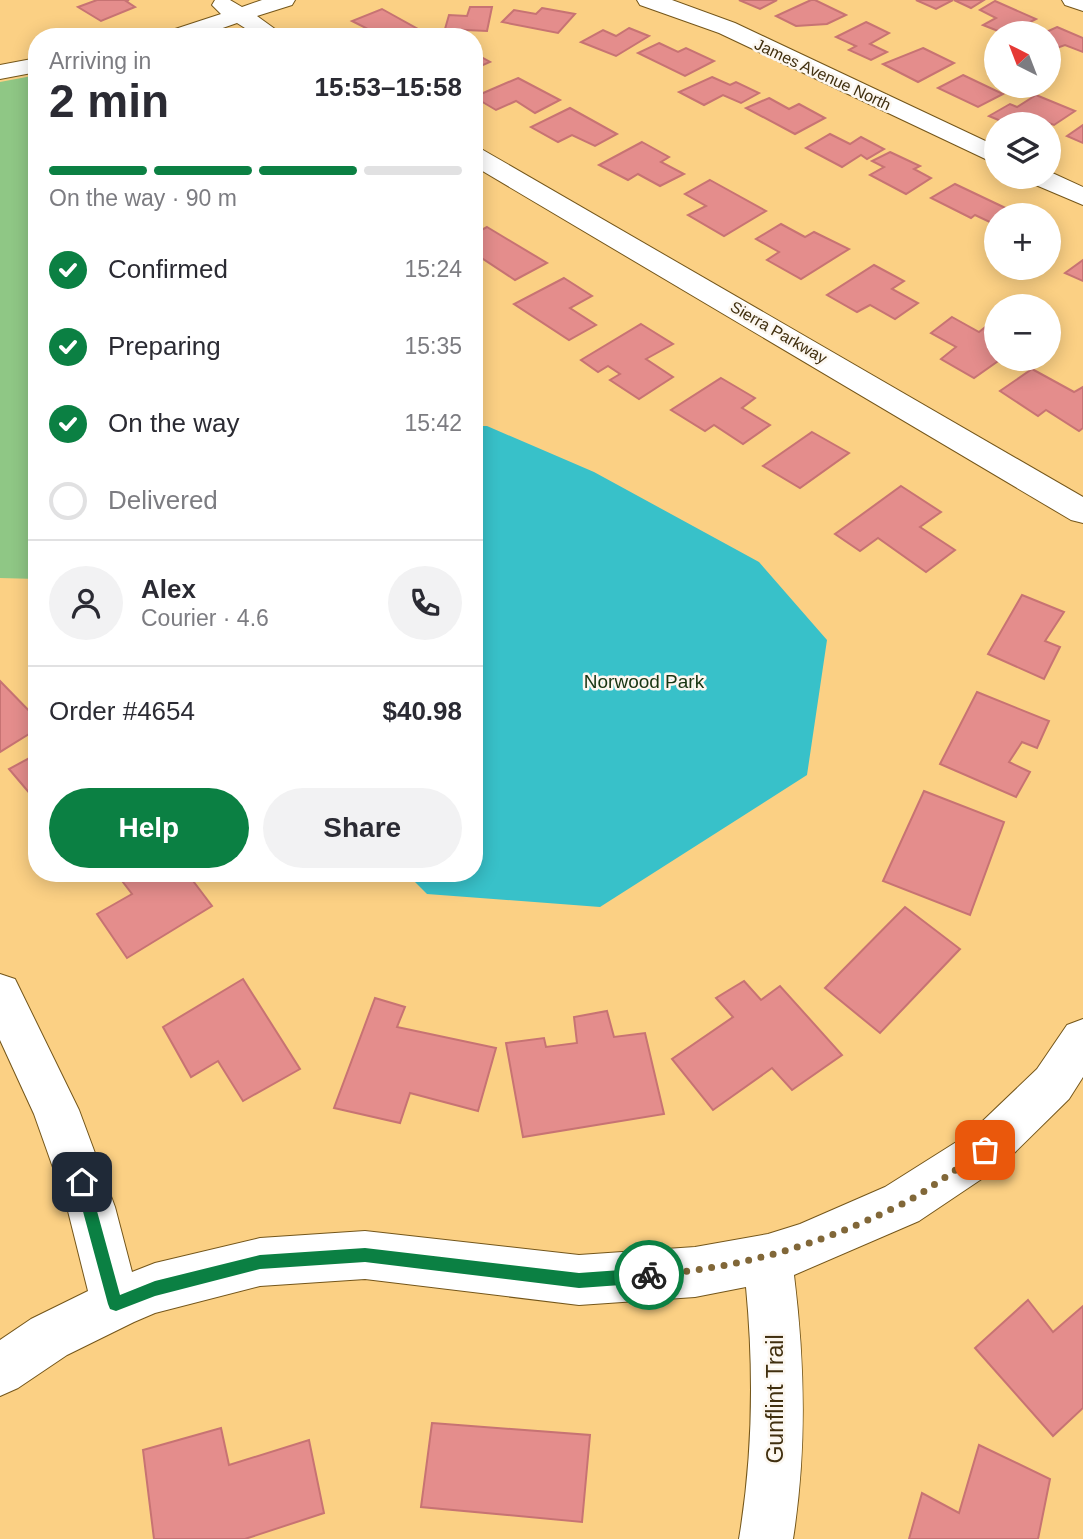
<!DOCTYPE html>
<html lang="en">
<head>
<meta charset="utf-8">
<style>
	body { margin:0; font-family:Arial,sans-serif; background:#f2f2f3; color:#2b2b33; height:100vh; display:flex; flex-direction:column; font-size:26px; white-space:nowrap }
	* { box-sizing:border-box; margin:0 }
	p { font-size:23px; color:#7c7c81 }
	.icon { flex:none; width:38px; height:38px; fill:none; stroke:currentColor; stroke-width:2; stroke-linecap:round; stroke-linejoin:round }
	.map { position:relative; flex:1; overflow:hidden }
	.side { position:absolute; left:28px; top:28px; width:455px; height:854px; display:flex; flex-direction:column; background:#fff; border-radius:28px; box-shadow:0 4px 18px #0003 }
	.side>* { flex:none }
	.needle { width:46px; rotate:318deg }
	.buttons { position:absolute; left:984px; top:21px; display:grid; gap:14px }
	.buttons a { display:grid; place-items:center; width:77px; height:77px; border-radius:50%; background:#fff; box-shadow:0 4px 18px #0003; font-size:35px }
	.pin { position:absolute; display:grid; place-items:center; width:60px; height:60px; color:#fff; margin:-30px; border-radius:14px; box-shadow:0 4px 10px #0006 }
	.courier { position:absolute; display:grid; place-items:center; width:70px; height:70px; margin:-35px; border:5px solid #0b8043; border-radius:50%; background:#fff; color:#222; box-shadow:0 2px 9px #0007 }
	.summary em { font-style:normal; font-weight:700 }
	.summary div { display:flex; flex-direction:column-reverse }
	.summary { display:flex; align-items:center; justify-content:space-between; height:119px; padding:0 21px }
	h1 { font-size:46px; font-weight:700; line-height:52px }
	.bar { display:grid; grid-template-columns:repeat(4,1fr); gap:10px 7px; align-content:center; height:84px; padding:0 21px }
	.bar i { height:9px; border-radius:5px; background:#e1e1e2 }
	.bar .selected { background:#0b8043 }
	.bar p { grid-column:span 4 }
	.line { display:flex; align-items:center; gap:18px; padding:0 21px; border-top:2px solid #e1e1e2 }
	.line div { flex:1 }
	.round { display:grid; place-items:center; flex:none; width:74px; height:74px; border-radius:37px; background:#f2f2f3 }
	ol { padding:0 21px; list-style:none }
	li { display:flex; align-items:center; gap:21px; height:77px }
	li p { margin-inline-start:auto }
	li .icon { padding:7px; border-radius:50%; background:#0b8043; color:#fff; stroke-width:4 }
	li:last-child { color:#7c7c81 }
	li i { width:38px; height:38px; border:4px solid #e1e1e2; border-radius:50% }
	.button { display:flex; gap:14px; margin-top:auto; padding:14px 21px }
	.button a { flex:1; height:80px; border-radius:42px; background:#0b8043; color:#fff; font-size:28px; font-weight:700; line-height:80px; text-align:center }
	.button a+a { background:#f2f2f3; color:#2b2b33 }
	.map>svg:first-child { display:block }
</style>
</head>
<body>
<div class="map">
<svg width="1083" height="1539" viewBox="0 0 1083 1539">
	<rect width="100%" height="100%" fill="#fbd084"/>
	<path fill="#8fc785" d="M 37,75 L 37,579 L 0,578 L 0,82 Z"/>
	<path fill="#38c1c9" d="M 474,426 L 487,426 L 594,472 L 759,562 L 827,640 L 807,775 L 600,907 L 427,894 L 406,873 L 474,873 Z"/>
	<g fill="#e48d8c" stroke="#c77373" stroke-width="2">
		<path d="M 97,0 L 129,0 L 126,1 L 135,7 L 101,21 L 78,7 Z"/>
		<path d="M 739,0 L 777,0 L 760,9 Z"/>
		<path d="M 811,0 L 815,0 L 846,15 L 827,24 L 796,26 L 776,16 Z"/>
		<path d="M 916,0 L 953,0 L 936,9 Z"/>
		<path d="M 954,0 L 984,0 L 971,8 Z"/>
		<path d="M 995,1 L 1036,19 L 1009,33 L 1003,33 L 983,25 L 996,18 L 980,10 Z"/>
		<path d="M 470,7 L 492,7 L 487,31 L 445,29 L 449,15 L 467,16 Z"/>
		<path d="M 542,8 L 575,14 L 558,33 L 502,22 L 514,10 L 536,14 Z"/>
		<path d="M 382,9 L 416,28 L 396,37 L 364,37 L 357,33 L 368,29 L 352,21 Z"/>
		<path d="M 866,22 L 889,33 L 870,44 L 887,52 L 871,60 L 849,50 L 856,46 L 836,37 Z"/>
		<path d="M 1057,27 L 1083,38 L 1083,52 L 1065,45 L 1048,51 L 1048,33 L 1044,33 Z"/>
		<path d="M 629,28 L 649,36 L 616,56 L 581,42 L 603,30 L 616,36 Z"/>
		<path d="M 659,43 L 678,52 L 686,48 L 714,61 L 685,76 L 638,53 Z"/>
		<path d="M 923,48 L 954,63 L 918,82 L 883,64 Z"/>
		<path d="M 474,53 L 490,62 L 474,69 Z"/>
		<path d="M 963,75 L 1003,94 L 978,107 L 938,88 Z"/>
		<path d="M 712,77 L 730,85 L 736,82 L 759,93 L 741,103 L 723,95 L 704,105 L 679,92 Z"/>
		<path d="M 518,78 L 560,100 L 535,113 L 516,101 L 496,110 L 474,97 Z"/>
		<path d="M 1036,95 L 1075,111 L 1054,125 L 1041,120 L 1033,124 L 1008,124 L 989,116 L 1010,104 L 1017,107 Z"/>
		<path d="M 769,98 L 789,109 L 799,104 L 825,118 L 795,134 L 746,108 Z"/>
		<path d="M 570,108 L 617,134 L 595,146 L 572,135 L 558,142 L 531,127 Z"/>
		<path d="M 1083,125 L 1083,143 L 1067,136 Z"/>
		<path d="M 830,134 L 850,144 L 861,137 L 884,149 L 867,159 L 861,155 L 842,167 L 806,148 Z"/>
		<path d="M 642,142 L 669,157 L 661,162 L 684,174 L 660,186 L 638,174 L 628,180 L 599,165 Z"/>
		<path d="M 890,152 L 920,166 L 914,169 L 931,178 L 906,194 L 870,175 L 884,167 L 872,161 Z"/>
		<path d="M 710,180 L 766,211 L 724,236 L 688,215 L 706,206 L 685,194 Z"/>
		<path d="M 955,184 L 1016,213 L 996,215 L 996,225 L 975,215 L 971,218 L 931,198 Z"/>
		<path d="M 781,224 L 805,237 L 814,232 L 849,249 L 801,279 L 767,260 L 779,252 L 756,239 Z"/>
		<path d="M 487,227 L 547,263 L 515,280 L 474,253 L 474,234 Z"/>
		<path d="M 1083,260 L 1083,281 L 1065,273 Z"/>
		<path d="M 874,265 L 904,281 L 892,289 L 918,303 L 895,319 L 870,305 L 857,312 L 827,295 Z"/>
		<path d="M 564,278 L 592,296 L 570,308 L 596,325 L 569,340 L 514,304 Z"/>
		<path d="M 952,317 L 979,332 L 988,325 L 996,329 L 996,359 L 1001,359 L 974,378 L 941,359 L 956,347 L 931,333 Z"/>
		<path d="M 641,324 L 673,344 L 646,359 L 673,377 L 639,399 L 610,380 L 620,374 L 608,366 L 598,372 L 581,360 Z"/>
		<path d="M 1032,369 L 1074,392 L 1083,387 L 1083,428 L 1079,431 L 1046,410 L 1038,416 L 1000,391 Z"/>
		<path d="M 721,378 L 755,398 L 742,408 L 770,425 L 743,444 L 714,425 L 705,431 L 671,410 Z"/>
		<path d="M 812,432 L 849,453 L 800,488 L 763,466 Z"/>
		<path d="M 901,486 L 941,512 L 920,527 L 955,550 L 926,572 L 878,538 L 860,551 L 835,534 Z"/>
		<path d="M 1022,595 L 1064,612 L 1045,641 L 1060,647 L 1044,679 L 988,654 Z"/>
		<path d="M 0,681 L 37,719 L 37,729 L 0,752 Z"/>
		<path d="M 977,692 L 1049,721 L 1037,748 L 1022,742 L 1009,762 L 1030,772 L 1016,797 L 940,764 Z"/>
		<path d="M 37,754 L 37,802 L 9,769 Z"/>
		<path d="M 924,791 L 1004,822 L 970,915 L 883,881 Z"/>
		<path d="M 116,873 L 187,873 L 212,906 L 127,958 L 97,914 L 132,894 Z"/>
		<path d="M 905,907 L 960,949 L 880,1033 L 825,988 Z"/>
		<path d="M 243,979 L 300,1069 L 243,1101 L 218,1061 L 191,1077 L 163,1027 Z"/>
		<path d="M 744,981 L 761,1000 L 780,986 L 842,1055 L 792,1090 L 772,1068 L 713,1110 L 672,1059 L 733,1017 L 716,998 Z"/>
		<path d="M 375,998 L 405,1007 L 397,1027 L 496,1048 L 478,1111 L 410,1093 L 400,1123 L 334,1108 Z"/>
		<path d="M 607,1011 L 614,1037 L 645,1033 L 664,1114 L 523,1137 L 506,1043 L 544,1038 L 546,1047 L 577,1043 L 574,1017 Z"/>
		<path d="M 1028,1300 L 1053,1332 L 1083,1306 L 1083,1408 L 1053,1436 L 975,1348 Z"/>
		<path d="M 432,1423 L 590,1435 L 582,1522 L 421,1507 Z"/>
		<path d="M 221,1428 L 229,1465 L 309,1440 L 324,1513 L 245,1539 L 154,1539 L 143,1450 Z"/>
		<path d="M 979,1445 L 1050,1479 L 1038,1539 L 909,1539 L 922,1493 L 959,1513 Z"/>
	</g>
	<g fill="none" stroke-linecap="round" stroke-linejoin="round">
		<defs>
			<g id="minor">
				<path d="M 215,0 L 230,0 L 242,7 L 262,0 L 295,0 L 292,5 L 257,16 L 286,37 L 259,37 L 237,23 L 197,37 L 163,37 L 166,32 L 221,14 L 212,5 Z"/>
				<path d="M 637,0 L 672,0 L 735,23 L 996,146 L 996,164 L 719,33 L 640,5 Z"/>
				<path d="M 1062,0 L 1083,0 L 1083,11 L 1065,5 Z"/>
				<path d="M 37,58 L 37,72 L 0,79 L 0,65 Z"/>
				<path d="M 474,147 L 483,150 L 1083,497 L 1083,523 L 1071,520 L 474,166 Z"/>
				<path d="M 1048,171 L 1083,187 L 1083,205 L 1031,183 L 1027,177 L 1048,177 Z"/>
				<path d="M 0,974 L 15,979 L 79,1110 L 115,1207 L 132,1272 L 155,1263 L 260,1238 L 365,1231 L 579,1255 L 695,1247 L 768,1234 L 800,1224 L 885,1187 L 969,1134 L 1037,1069 L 1067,1025 L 1083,1019 L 1083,1077 L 1069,1099 L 1001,1166 L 919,1221 L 794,1275 C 805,1364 807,1450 793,1539 L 739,1539 C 753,1455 754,1371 746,1287 L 695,1297 L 579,1305 L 365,1279 L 260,1286 L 155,1313 L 134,1322 L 67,1355 L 18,1388 L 0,1396 L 0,1340 L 31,1319 L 88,1291 L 67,1207 L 34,1114 L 0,1040 Z"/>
			</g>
		</defs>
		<use href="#minor" stroke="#74561a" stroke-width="2"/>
		<use href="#minor" fill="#fff" fill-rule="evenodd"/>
	</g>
	<path fill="#0b8043" d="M 82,1175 L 89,1182 L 120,1295 L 155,1281 L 260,1255 L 365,1248 L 579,1273 L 649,1268 L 655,1270 L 657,1275 L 655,1280 L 649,1283 L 579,1288 L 365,1262 L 260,1269 L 155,1296 L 116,1311 L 110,1309 L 108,1304 L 75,1182 Z"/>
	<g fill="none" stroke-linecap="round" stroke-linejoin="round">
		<path stroke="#816738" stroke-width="7" stroke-dasharray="0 12.6" d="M 649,1275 C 742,1268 817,1246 900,1205 C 930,1190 957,1168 985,1150"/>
	</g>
	<g text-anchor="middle" stroke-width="5" stroke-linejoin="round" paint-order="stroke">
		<g font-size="16" fill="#402f0f" stroke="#fcf7f0">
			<text transform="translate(823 74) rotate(25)" y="6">James Avenue North</text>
			<text transform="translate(779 332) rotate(30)" y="6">Sierra Parkway</text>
		</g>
		<g font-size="19" fill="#173512" stroke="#fcf7f0">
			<text x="644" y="688">Norwood Park</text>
		</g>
		<g font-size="23" fill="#402f0f" stroke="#fcf7f0">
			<text transform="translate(775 1399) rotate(-90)" y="8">Gunflint Trail</text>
		</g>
	</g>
</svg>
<div class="buttons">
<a><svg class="needle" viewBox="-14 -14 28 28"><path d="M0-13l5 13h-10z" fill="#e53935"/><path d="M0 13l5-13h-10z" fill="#7c7c81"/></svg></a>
<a><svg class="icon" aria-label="layers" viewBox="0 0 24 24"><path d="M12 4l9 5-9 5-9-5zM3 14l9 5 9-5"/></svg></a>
<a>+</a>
<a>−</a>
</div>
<div class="pin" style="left:985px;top:1150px;background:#ea580c"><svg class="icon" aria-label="bag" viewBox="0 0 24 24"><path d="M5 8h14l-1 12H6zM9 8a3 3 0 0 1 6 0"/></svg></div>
<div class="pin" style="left:82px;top:1182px;background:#1f2937"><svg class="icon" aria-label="home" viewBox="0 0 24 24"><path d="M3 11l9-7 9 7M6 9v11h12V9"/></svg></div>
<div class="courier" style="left:649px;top:1275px"><svg class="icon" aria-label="bike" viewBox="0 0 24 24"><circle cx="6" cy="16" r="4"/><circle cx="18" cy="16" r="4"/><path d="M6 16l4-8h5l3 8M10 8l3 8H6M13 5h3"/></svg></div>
<section class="side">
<div class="summary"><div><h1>2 min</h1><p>Arriving in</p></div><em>15:53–15:58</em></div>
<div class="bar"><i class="selected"></i><i class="selected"></i><i class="selected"></i><i></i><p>On the way · 90 m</p></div>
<ol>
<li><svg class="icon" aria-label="check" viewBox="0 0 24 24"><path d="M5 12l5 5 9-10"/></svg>Confirmed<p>15:24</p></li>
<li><svg class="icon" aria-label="check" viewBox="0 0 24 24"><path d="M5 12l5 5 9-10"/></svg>Preparing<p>15:35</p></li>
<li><svg class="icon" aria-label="check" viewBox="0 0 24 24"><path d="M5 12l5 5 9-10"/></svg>On the way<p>15:42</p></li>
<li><i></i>Delivered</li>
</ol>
<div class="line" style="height:126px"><a class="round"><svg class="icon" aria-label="person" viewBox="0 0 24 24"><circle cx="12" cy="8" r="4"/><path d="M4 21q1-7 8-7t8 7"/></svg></a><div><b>Alex</b><p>Courier · 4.6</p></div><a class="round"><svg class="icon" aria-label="phone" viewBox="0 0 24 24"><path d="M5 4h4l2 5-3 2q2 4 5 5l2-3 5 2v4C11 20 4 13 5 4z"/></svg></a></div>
<div class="line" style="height:91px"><div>Order #4654</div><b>$40.98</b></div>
<div class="button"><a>Help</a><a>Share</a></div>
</section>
</div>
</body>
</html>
